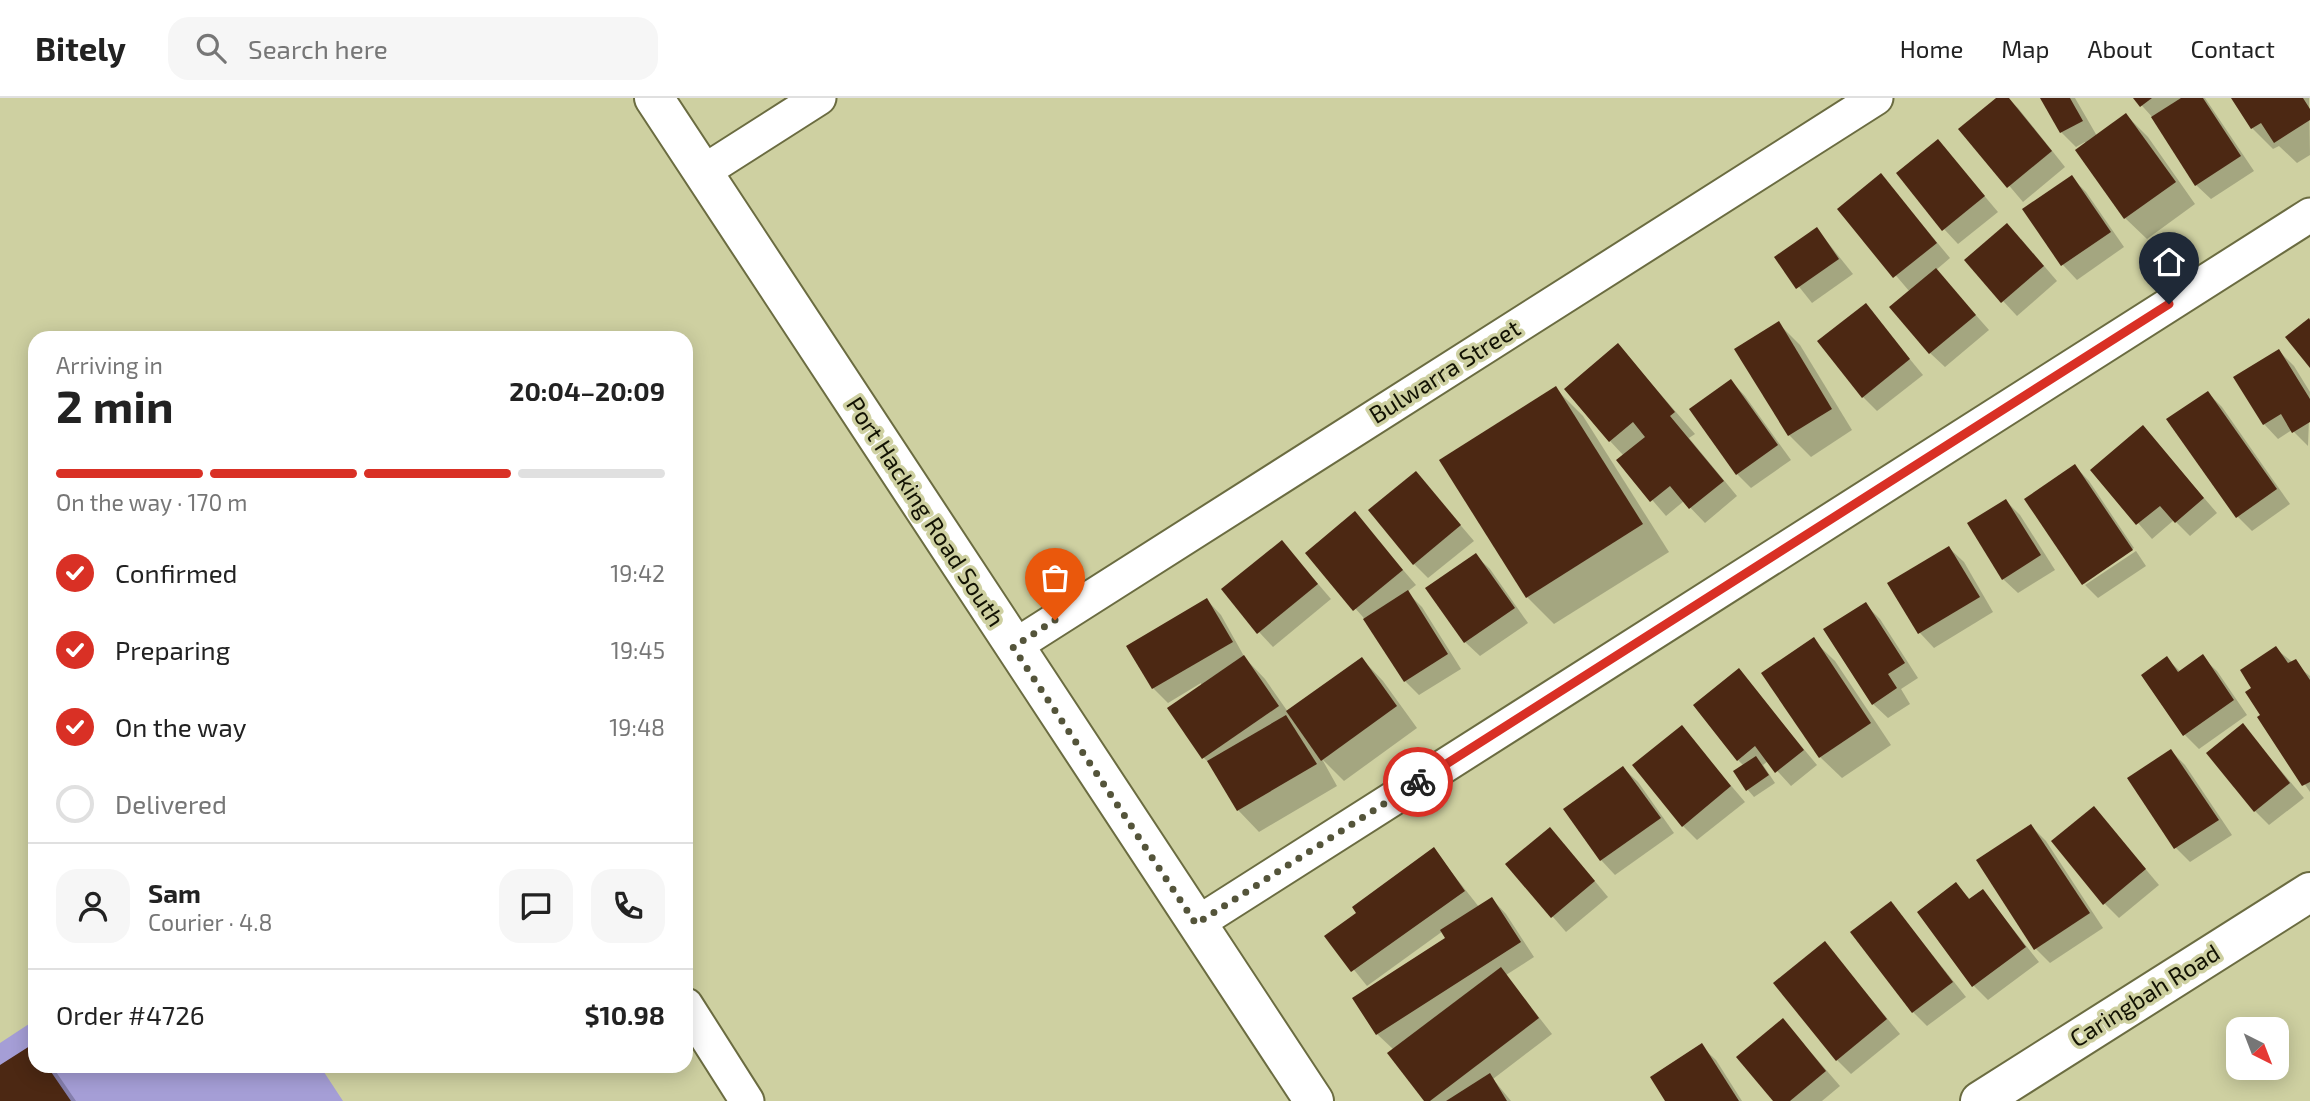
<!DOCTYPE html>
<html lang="en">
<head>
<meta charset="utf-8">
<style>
	body { margin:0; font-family:"Exo 2",sans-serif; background:#f6f6f6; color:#222; height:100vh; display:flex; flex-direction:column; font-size:26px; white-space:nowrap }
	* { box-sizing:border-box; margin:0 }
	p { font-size:23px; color:#767676 }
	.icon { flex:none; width:38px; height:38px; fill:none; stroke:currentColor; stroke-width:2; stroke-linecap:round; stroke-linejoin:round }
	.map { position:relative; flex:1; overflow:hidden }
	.details { position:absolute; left:28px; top:233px; width:665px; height:742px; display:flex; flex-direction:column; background:#fff; border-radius:21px; box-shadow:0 4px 18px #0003 }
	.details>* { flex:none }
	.needle { width:46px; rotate:138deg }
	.controls { position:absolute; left:2226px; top:919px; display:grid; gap:14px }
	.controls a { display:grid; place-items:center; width:63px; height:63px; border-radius:14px; background:#fff; box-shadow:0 4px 18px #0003; font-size:35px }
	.pin { position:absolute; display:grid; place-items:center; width:60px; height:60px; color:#fff; margin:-72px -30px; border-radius:50% 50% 50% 0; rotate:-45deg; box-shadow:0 0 7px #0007 }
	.pin .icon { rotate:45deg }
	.courier { position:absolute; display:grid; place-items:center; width:70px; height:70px; margin:-35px; border:5px solid #d93025; border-radius:50%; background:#fff; color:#222; box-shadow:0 2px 9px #0007 }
	.overview em { font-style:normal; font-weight:700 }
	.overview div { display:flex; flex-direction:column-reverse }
	.overview { display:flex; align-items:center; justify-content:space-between; height:119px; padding:0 28px }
	h1 { font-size:46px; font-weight:700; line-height:52px }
	.bar { display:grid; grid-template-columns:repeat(4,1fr); gap:10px 7px; align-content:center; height:84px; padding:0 28px }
	.bar i { height:9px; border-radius:5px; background:#e0e0e0 }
	.bar .on { background:#d93025 }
	.bar p { grid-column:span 4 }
	.line { display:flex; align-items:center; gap:18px; padding:0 28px; border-top:2px solid #e0e0e0 }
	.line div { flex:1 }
	.round { display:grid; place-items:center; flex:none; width:74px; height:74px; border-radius:21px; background:#f6f6f6 }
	ol { padding:0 28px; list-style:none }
	li { display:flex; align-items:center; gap:21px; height:77px }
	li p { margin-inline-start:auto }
	li .icon { padding:7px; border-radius:50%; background:#d93025; color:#fff; stroke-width:4 }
	li:last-child { color:#767676 }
	li i { width:38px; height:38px; border:4px solid #e0e0e0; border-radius:50% }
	header { display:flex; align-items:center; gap:42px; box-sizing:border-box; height:98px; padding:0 35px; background:#fff; border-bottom:2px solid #e0e0e0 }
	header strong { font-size:33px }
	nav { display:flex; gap:38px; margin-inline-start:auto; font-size:24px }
	.search { width:490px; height:63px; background:#f6f6f6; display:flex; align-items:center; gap:18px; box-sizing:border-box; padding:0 24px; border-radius:21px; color:#767676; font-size:26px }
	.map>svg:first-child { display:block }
</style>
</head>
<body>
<header>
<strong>Bitely</strong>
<div class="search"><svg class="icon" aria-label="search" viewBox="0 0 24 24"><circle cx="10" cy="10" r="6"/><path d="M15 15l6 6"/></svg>Search here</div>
<nav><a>Home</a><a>Map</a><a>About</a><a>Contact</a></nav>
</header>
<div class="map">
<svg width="2310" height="1003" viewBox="0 0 2310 1003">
	<rect width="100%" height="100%" fill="#ced0a1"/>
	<path fill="#a59ed6" d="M 35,922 L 35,968 L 320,968 L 343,1003 L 0,1003 L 0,945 Z"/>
	<g fill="#0003">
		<path d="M 1999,0 L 2007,0 L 2018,10 L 2065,69 L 2023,104 L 1961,31 Z"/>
		<path d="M 2042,0 L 2075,0 L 2097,38 L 2126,17 L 2148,39 L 2195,106 L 2147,141 L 2125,120 L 2085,44 L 2076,49 L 2061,34 Z"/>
		<path d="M 2135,0 L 2205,0 L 2254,73 L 2211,101 L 2196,87 L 2154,21 Z"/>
		<path d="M 2233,0 L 2309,0 L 2310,57 L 2297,65 L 2279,48 L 2273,51 L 2252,30 Z"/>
		<path d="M 1938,43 L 1998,114 L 1958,146 L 1944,131 Z"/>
		<path d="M 1881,77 L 1950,160 L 1936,172 L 1989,232 L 1945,269 L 1930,255 L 1910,194 L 1839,111 Z"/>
		<path d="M 2072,80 L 2086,94 L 2124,149 L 2077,182 L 2063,167 L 2025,112 Z"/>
		<path d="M 1817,131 L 1853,176 L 1812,205 L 1776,160 Z"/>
		<path d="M 2021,141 L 2057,183 L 2017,218 L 2003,203 Z"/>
		<path d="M 1865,207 L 1923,277 L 1877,313 L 1863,299 Z"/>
		<path d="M 1778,225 L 1800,247 L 1852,332 L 1811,359 L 1789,337 L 1737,252 Z"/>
		<path d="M 1618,247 L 1695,336 L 1689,340 L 1737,398 L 1705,425 L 1684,403 L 1666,418 L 1618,362 L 1624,358 L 1610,343 Z"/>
		<path d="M 2279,253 L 2294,268 L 2310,294 L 2308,348 L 2292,332 L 2278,341 L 2264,326 L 2236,280 Z"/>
		<path d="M 1731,283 L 1745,298 L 1791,362 L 1751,390 L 1737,376 Z"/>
		<path d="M 1556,291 L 1583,318 L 1669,454 L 1554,526 L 1527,499 Z"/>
		<path d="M 2208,295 L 2222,309 L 2290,406 L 2252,433 L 2238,419 L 2169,322 Z"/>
		<path d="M 2143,329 L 2217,415 L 2190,438 L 2174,422 L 2152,441 L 2092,372 Z"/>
		<path d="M 2075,368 L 2089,383 L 2134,450 L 2084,486 L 2026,401 Z"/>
		<path d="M 1416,375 L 1474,443 L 1428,480 L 1414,466 Z"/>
		<path d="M 2006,403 L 2020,417 L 2055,472 L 2018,495 L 2003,481 Z"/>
		<path d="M 1355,416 L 1416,487 L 1407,494 L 1422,509 L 1461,571 L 1419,597 L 1405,583 L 1369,526 L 1307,455 Z"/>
		<path d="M 1282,444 L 1331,501 L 1273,549 L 1259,534 Z"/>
		<path d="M 1949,450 L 1964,464 L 1993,514 L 1934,550 L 1920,535 L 1890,486 Z"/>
		<path d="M 2136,453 L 2146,468 L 2098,500 L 2085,487 Z"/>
		<path d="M 1475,457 L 1490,471 L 1528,525 L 1480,558 L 1465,544 Z"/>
		<path d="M 1207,502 L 1221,517 L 1245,560 L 1265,581 L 1288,614 L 1362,561 L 1383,583 L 1417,630 L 1344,683 L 1322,661 L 1337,688 L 1259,734 L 1238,712 L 1213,669 L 1203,659 L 1201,585 L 1168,605 L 1153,590 Z"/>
		<path d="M 1865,506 L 1880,521 L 1918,580 L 1901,591 L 1910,606 L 1888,620 L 1873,606 Z"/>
		<path d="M 1813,542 L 1835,563 L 1891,647 L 1842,680 L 1820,659 L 1764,575 Z"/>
		<path d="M 2276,551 L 2310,578 L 2310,694 L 2260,619 L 2263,617 L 2253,590 Z"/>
		<path d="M 2202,559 L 2217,573 L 2247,617 L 2199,651 L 2185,637 L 2167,561 L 2181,574 Z"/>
		<path d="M 1739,573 L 1817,667 L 1791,688 L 1768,663 L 1763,667 L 1775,685 L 1754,699 L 1748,692 L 1744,668 L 1738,662 Z"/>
		<path d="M 2243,628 L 2304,700 L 2269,727 L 2255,713 Z"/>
		<path d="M 1681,629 L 1745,704 L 1697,742 L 1683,728 Z"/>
		<path d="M 2171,653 L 2185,667 L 2232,737 L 2190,764 L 2176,750 Z"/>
		<path d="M 1623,670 L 1638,684 L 1674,735 L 1615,777 L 1601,762 Z"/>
		<path d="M 2094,710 L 2159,787 L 2119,820 L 2104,805 Z"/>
		<path d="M 2031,728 L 2046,743 L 2103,830 L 2050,865 L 2036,851 Z"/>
		<path d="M 1564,746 L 1608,799 L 1566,834 L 1508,767 Z"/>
		<path d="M 1434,752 L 1479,809 L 1492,801 L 1506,816 L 1534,859 L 1506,877 L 1552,936 L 1493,981 L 1511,1003 L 1426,1003 L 1394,952 L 1377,936 L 1447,840 L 1443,833 L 1367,888 L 1327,838 L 1359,816 Z"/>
		<path d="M 1956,787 L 1971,802 L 1983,793 L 2039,864 L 1988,902 L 1974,888 Z"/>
		<path d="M 1891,805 L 1966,899 L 1927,928 L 1913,914 Z"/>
		<path d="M 1825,845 L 1900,936 L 1851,976 L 1837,962 Z"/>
		<path d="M 1783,922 L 1840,988 L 1822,1003 L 1775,1003 Z"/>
		<path d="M 33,948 L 35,968 L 52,968 L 76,1003 L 0,1003 L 0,969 Z"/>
		<path d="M 1701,948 L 1716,962 L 1742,1003 L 1667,1003 Z"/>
	</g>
	<g fill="#4c2813">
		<path d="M 1996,0 L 2009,0 L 2052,53 L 2007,90 L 1958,31 Z"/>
		<path d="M 2040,0 L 2070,0 L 2083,23 L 2060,35 Z"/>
		<path d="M 2133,0 L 2152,0 L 2140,9 Z"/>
		<path d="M 2181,0 L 2203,0 L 2241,58 L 2195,88 L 2151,19 Z"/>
		<path d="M 2231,0 L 2303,0 L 2310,11 L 2310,22 L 2274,45 L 2261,25 L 2251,31 Z"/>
		<path d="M 2126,15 L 2176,84 L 2124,121 L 2075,52 Z"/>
		<path d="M 1938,41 L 1985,98 L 1942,133 L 1896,75 Z"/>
		<path d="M 1881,75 L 1937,145 L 1893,180 L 1837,111 Z"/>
		<path d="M 2072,77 L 2111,134 L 2061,168 L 2022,111 Z"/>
		<path d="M 2007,125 L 2044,168 L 2001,205 L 1964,162 Z"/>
		<path d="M 1817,129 L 1839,161 L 1796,191 L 1774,159 Z"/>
		<path d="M 1936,170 L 1976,217 L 1929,256 L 1889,209 Z"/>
		<path d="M 1866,205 L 1910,261 L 1862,300 L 1817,243 Z"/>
		<path d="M 2309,220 L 2310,222 L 2310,270 L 2285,239 Z"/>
		<path d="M 1779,223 L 1832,311 L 1788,338 L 1734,251 Z"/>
		<path d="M 1618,245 L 1675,314 L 1670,318 L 1724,383 L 1689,411 L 1670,388 L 1650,404 L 1616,362 L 1645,339 L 1633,324 L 1609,344 L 1564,291 Z"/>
		<path d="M 2279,251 L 2310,301 L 2310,324 L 2292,335 L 2281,316 L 2263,327 L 2233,279 Z"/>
		<path d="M 1731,281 L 1778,347 L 1736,377 L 1689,311 Z"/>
		<path d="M 1556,288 L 1643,426 L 1526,500 L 1439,362 Z"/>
		<path d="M 2208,293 L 2277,391 L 2236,420 L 2166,321 Z"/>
		<path d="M 2143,327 L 2204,400 L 2175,425 L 2160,408 L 2136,427 L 2090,372 Z"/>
		<path d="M 2075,366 L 2133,452 L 2082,487 L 2024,401 Z"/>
		<path d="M 1416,373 L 1461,427 L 1413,467 L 1368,412 Z"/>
		<path d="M 2006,401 L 2041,457 L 2002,482 L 1967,425 Z"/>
		<path d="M 1355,413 L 1403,472 L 1353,513 L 1305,455 Z"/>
		<path d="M 1282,442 L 1318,486 L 1257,536 L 1221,491 Z"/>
		<path d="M 1949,448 L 1980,499 L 1918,536 L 1887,485 Z"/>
		<path d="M 1476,455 L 1515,510 L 1464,545 L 1425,490 Z"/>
		<path d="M 1408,492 L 1448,556 L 1404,584 L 1363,521 Z"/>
		<path d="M 1207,500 L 1233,544 L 1152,591 L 1126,548 Z"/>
		<path d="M 1866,504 L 1905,565 L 1888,576 L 1897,590 L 1872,607 L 1823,531 Z"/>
		<path d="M 1814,539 L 1871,625 L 1819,660 L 1761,575 Z"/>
		<path d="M 2276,548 L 2288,565 L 2296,561 L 2310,582 L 2310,684 L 2302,688 L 2257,619 L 2260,617 L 2245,594 L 2251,590 L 2240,572 Z"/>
		<path d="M 2203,556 L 2234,602 L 2183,638 L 2141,577 L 2167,558 L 2178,574 Z"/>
		<path d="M 1244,557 L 1279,608 L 1202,661 L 1167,610 Z"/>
		<path d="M 1362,559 L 1397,608 L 1321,663 L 1286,613 Z"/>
		<path d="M 1739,570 L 1804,652 L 1775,675 L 1755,648 L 1737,663 L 1693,607 Z"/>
		<path d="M 1286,617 L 1317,666 L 1237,713 L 1207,663 Z"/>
		<path d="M 2243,625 L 2290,685 L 2254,714 L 2206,655 Z"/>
		<path d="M 1682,627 L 1731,688 L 1682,729 L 1632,667 Z"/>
		<path d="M 2171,651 L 2219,722 L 2174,751 L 2127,680 Z"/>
		<path d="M 1756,658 L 1769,677 L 1746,693 L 1733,673 Z"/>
		<path d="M 1623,668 L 1661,720 L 1600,763 L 1563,711 Z"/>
		<path d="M 2094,708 L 2146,771 L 2103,807 L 2051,743 Z"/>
		<path d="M 2031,726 L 2090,815 L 2034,852 L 1976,762 Z"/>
		<path d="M 1550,729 L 1595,783 L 1551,820 L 1505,766 Z"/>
		<path d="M 1434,749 L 1465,793 L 1351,874 L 1324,838 L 1356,815 L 1352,809 Z"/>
		<path d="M 1956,784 L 1969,801 L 1983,791 L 2026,849 L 1972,889 L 1917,814 Z"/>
		<path d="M 1492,799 L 1521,844 L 1376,937 L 1352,900 L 1445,840 L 1440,832 Z"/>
		<path d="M 1891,803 L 1953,884 L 1912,915 L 1850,834 Z"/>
		<path d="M 1825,843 L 1887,921 L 1836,963 L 1773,885 Z"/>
		<path d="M 1501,869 L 1539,920 L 1430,1003 L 1424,1003 L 1387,955 Z"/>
		<path d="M 1783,920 L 1826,973 L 1790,1003 L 1773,1003 L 1736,959 Z"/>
		<path d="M 1702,945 L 1739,1003 L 1665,1003 L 1650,979 Z"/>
		<path d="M 33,946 L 35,968 L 47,968 L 71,1003 L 0,1003 L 0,967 Z"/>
		<path d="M 1490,975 L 1507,1003 L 1446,1003 Z"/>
	</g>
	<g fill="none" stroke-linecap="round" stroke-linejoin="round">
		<defs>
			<g id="minor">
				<path d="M 703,74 L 819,0"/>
				<path d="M 1013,549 L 1876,0"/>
				<path d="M 1196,826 L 2310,117"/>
				<path d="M 686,907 L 747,1003"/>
			</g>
			<g id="tertiary">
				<path d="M 654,0 L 1314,1003"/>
				<path d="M 1980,1003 L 2310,794"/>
			</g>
		</defs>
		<use href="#minor" stroke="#6b6c41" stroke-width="37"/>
		<use href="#tertiary" stroke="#6b6c41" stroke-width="42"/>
		<use href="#minor" stroke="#fff" stroke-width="33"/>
		<use href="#tertiary" stroke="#fff" stroke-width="38"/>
	</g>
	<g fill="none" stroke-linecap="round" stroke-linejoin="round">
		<path stroke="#54543a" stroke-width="7" stroke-dasharray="0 12.6" d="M 1055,522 L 1013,549 L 1196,826 L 1418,684"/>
		<path stroke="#d93025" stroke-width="9" d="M 1418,684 L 2169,206"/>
	</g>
	<g text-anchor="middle" stroke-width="7" stroke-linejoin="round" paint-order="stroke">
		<g font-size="24" fill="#121203" stroke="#ced0a1">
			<text transform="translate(1445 274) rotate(-32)" y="8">Bulwarra Street</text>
			<text transform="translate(925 414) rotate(57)" y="8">Port Hacking Road South</text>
			<text transform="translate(2145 898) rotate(-32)" y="8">Caringbah Road</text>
		</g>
	</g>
</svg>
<div class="controls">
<a><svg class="needle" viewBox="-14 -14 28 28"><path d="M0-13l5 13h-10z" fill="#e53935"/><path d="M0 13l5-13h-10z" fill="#767676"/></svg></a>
</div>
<div class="pin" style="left:1055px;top:522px;background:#ea580c"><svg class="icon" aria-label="bag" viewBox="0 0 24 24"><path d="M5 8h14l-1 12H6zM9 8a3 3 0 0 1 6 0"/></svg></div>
<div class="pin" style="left:2169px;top:206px;background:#1f2937"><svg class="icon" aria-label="home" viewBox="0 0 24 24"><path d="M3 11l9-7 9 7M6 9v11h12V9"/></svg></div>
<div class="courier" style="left:1418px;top:684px"><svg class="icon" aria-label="bike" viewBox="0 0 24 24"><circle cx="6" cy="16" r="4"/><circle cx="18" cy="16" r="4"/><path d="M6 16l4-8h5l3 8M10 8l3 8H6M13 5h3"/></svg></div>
<section class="details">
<div class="overview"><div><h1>2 min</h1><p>Arriving in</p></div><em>20:04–20:09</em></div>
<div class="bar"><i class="on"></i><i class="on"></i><i class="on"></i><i></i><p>On the way · 170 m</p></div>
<ol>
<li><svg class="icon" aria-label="check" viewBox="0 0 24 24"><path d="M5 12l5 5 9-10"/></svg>Confirmed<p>19:42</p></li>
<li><svg class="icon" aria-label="check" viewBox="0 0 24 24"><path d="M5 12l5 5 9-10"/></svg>Preparing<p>19:45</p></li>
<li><svg class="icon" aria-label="check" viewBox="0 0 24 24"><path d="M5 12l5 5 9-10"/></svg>On the way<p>19:48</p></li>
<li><i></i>Delivered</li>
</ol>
<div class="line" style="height:126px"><a class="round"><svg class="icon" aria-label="person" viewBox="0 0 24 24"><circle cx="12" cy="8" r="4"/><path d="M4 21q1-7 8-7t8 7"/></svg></a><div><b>Sam</b><p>Courier · 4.8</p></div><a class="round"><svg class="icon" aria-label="chat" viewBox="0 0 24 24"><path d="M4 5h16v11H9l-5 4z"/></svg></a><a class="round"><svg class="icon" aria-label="phone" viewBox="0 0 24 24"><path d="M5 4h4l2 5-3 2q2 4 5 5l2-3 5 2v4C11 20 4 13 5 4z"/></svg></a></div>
<div class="line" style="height:91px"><div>Order #4726</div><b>$10.98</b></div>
</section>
</div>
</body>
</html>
